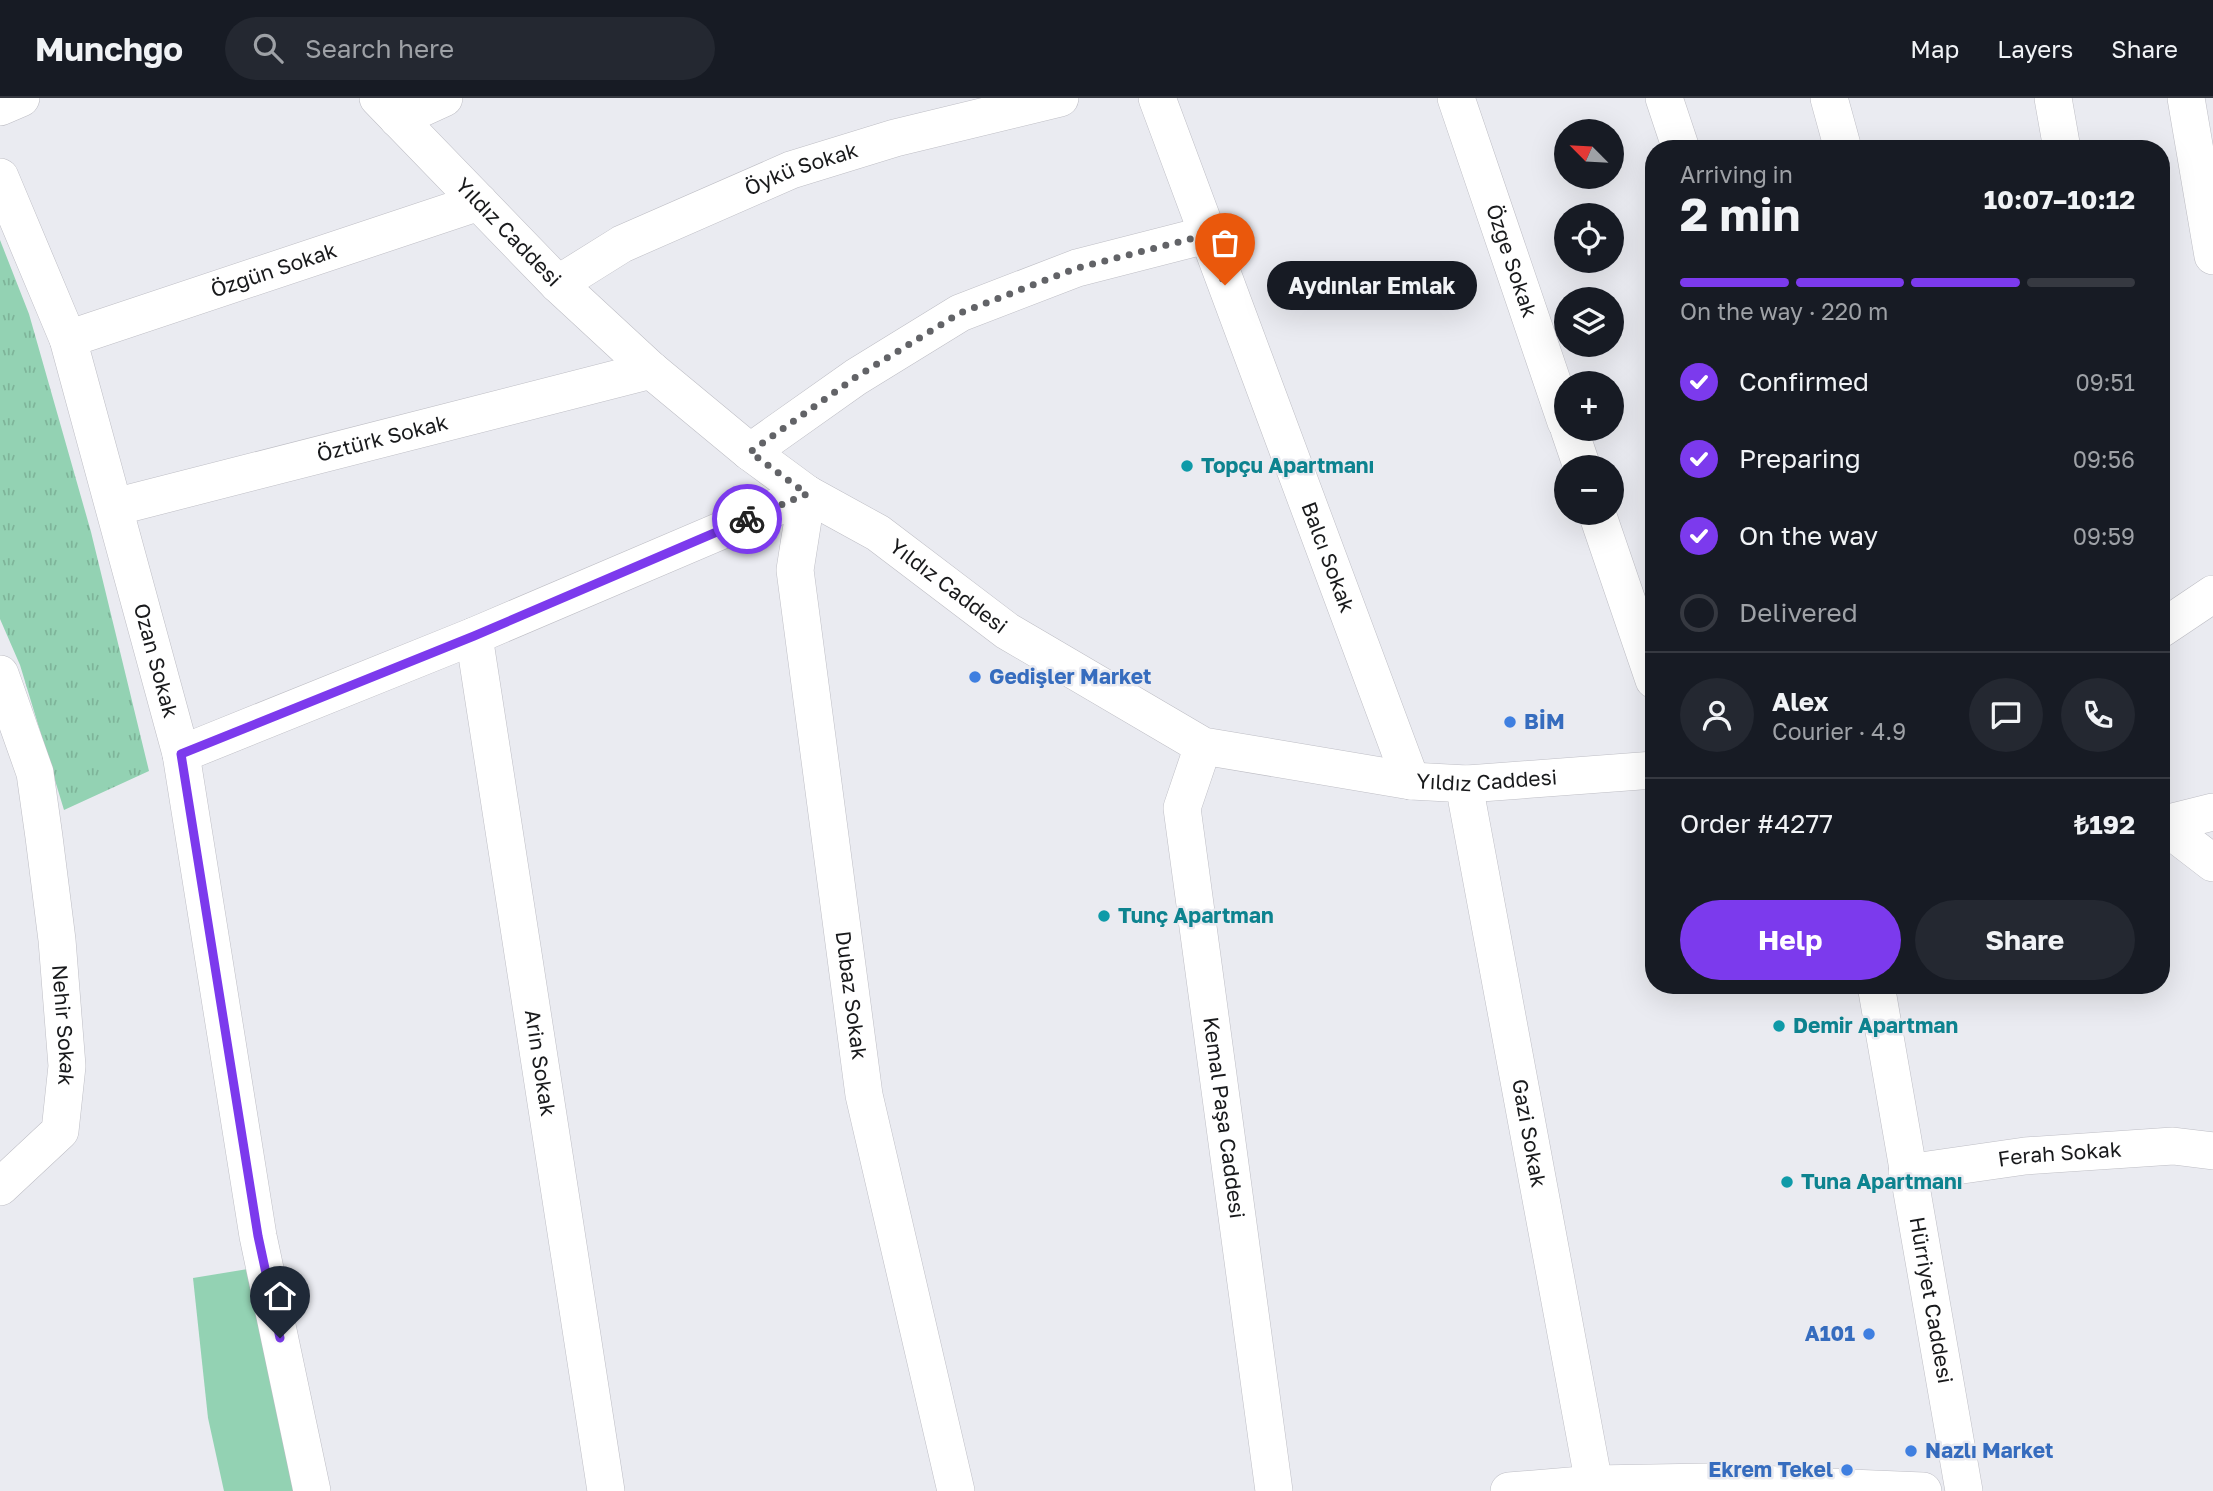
<!DOCTYPE html>
<html lang="en">
<head>
<meta charset="utf-8">
<style>
	body { margin:0; font-family:"Golos Text",sans-serif; background:#242831; color:#f1f3f6; height:100vh; display:flex; flex-direction:column; font-size:26px; white-space:nowrap }
	* { box-sizing:border-box; margin:0 }
	p { font-size:23px; color:#9ea1a6 }
	.icon { flex:none; width:38px; height:38px; fill:none; stroke:currentColor; stroke-width:2; stroke-linecap:round; stroke-linejoin:round }
	.map { position:relative; flex:1; overflow:hidden }
	.side { position:absolute; left:1645px; top:42px; width:525px; height:854px; display:flex; flex-direction:column; background:#171b24; border-radius:28px; box-shadow:0 7px 28px #0002 }
	.side>* { flex:none }
	.needle { width:46px; rotate:294deg }
	.buttons { position:absolute; left:1554px; top:21px; display:grid; gap:14px }
	.buttons a { display:grid; place-items:center; width:70px; height:70px; border-radius:50%; background:#171b24; box-shadow:0 7px 28px #0002; font-size:35px }
	.pin { position:absolute; display:grid; place-items:center; width:60px; height:60px; color:#fff; margin:-72px -30px; border-radius:50% 50% 50% 0; rotate:-45deg; box-shadow:0 0 7px #0007 }
	.pin .icon { rotate:45deg }
	.courier { position:absolute; display:grid; place-items:center; width:70px; height:70px; margin:-35px; border:5px solid #7c3aed; border-radius:50%; background:#fff; color:#222; box-shadow:0 2px 9px #0007 }
	.bubble { position:absolute; height:49px; border-radius:24px; background:#171b24; box-shadow:0 7px 28px #0002; font-size:23px; font-weight:700; line-height:49px; text-align:center }
	.head em { font-style:normal; font-weight:700 }
	.head div { display:flex; flex-direction:column-reverse }
	.head { display:flex; align-items:center; justify-content:space-between; height:119px; padding:0 35px }
	h1 { font-size:46px; font-weight:700; line-height:52px }
	.bar { display:grid; grid-template-columns:repeat(4,1fr); gap:10px 7px; align-content:center; height:84px; padding:0 35px }
	.bar i { height:9px; border-radius:5px; background:#363941 }
	.bar .current { background:#7c3aed }
	.bar p { grid-column:span 4 }
	.line { display:flex; align-items:center; gap:18px; padding:0 35px; border-top:2px solid #363941 }
	.line div { flex:1 }
	.round { display:grid; place-items:center; flex:none; width:74px; height:74px; border-radius:37px; background:#242831 }
	ol { padding:0 35px; list-style:none }
	li { display:flex; align-items:center; gap:21px; height:77px }
	li p { margin-inline-start:auto }
	li .icon { padding:7px; border-radius:50%; background:#7c3aed; color:#fff; stroke-width:4 }
	li:last-child { color:#9ea1a6 }
	li i { width:38px; height:38px; border:4px solid #363941; border-radius:50% }
	.primary-button { display:flex; gap:14px; margin-top:auto; padding:14px 35px }
	.primary-button a { flex:1; height:80px; border-radius:42px; background:#7c3aed; color:#fff; font-size:28px; font-weight:700; line-height:80px; text-align:center }
	.primary-button a+a { background:#242831; color:#f1f3f6 }
	header { display:flex; align-items:center; gap:42px; box-sizing:border-box; height:98px; padding:0 35px; background:#171b24; border-bottom:2px solid #363941 }
	header strong { font-size:33px }
	nav { display:flex; gap:38px; margin-inline-start:auto; font-size:24px }
	.search { width:490px; height:63px; background:#242831; display:flex; align-items:center; gap:18px; box-sizing:border-box; padding:0 24px; border-radius:38px; color:#9ea1a6; font-size:26px }
	.map>svg:first-child { display:block }
</style>
</head>
<body>
<header>
<strong>Munchgo</strong>
<div class="search"><svg class="icon" aria-label="search" viewBox="0 0 24 24"><circle cx="10" cy="10" r="6"/><path d="M15 15l6 6"/></svg>Search here</div>
<nav><a>Map</a><a>Layers</a><a>Share</a></nav>
</header>
<div class="map">
<svg width="2213" height="1393" viewBox="0 0 2213 1393">
	<defs>
		<pattern id="grass-tufts" width="24" height="20" patternUnits="userSpaceOnUse" patternTransform="scale(1.75)"><rect width="24" height="20" fill="#93d2b3"/><path d="M3 7l-1-3M5 7V3M7 7l1-3M15 17l-1-3M17 17v-4M19 17l1-3" fill="none" stroke="#7eb499"/></pattern>
	</defs>
	<rect width="100%" height="100%" fill="#eaebf1"/>
	<path fill="url(#grass-tufts)" d="M 0,142 L 29,216 L 91,434 L 149,673 L 64,712 L 20,567 L 0,521 Z"/>
	<path fill="#93d2b3" d="M 254,1170 L 293,1393 L 224,1393 L 208,1320 L 193,1180 Z"/>
	<g fill="none" stroke-linecap="round" stroke-linejoin="round">
		<defs>
			<g id="minor">
				<path id="s1" d="M 378,0 L 558,186 L 651,272 L 750,354 L 807,396 L 878,435 L 1007,533 L 1203,648 L 1411,683 L 1467,686 L 1654,672"/>
				<path id="s2" d="M 1157,0 L 1411,683"/>
				<path id="s3" d="M 1456,0 L 1566,324"/>
				<path d="M 1664,0 L 1681,51"/>
				<path d="M 1829,0 L 1843,51"/>
				<path d="M 2053,0 L 2062,51"/>
				<path d="M 2186,0 L 2213,158"/>
				<path d="M 0,9 L 21,0"/>
				<path d="M 398,21 L 444,0"/>
				<path id="s4" d="M 0,79 L 68,241 L 181,656 L 258,1138 L 312,1393"/>
				<path id="s5" d="M 558,186 L 622,146 L 791,72 L 895,40 L 1060,0"/>
				<path id="s6" d="M 68,241 L 479,104"/>
				<path d="M 1569,331 L 1582,369"/>
				<path d="M 750,354 L 856,279 L 960,215 L 1077,170 L 1206,137"/>
				<path id="s7" d="M 807,396 L 795,472 L 864,997 L 956,1393"/>
				<path id="s8" d="M 115,409 L 651,272"/>
				<path d="M 1597,415 L 1654,582"/>
				<path d="M 2161,531 L 2213,496"/>
				<path id="s9" d="M 474,538 L 606,1393"/>
				<path id="s10" d="M 0,576 L 35,675 L 44,739 L 57,842 L 67,968 L 60,1033 L 0,1089"/>
				<path id="s11" d="M 1203,648 L 1182,710 L 1274,1393"/>
				<path d="M 181,656 L 474,538 L 807,396"/>
				<path id="s12" d="M 1467,686 L 1467,703 L 1594,1386"/>
				<path d="M 2161,725 L 2213,765"/>
				<path d="M 2161,727 L 2213,714"/>
				<path id="s13" d="M 1876,887 L 1964,1393"/>
				<path id="s14" d="M 1907,1075 L 2025,1058 L 2173,1048 L 2213,1053"/>
				<path d="M 1509,1393 L 1594,1386 L 1708,1384 L 1923,1393"/>
			</g>
		</defs>
		<use href="#minor" stroke="#bebec5" stroke-width="38"/>
		<use href="#minor" stroke="#fff" stroke-width="37"/>
	</g>
	<g fill="none" stroke-linecap="round" stroke-linejoin="round">
		<path stroke="#626367" stroke-width="7" stroke-dasharray="0 12.6" d="M 747,421 L 807,396 L 750,354 L 856,279 L 960,215 L 1077,170 L 1206,137 L 1225,187"/>
		<path stroke="#7c3aed" stroke-width="9" d="M 280,1240 L 258,1138 L 181,656 L 474,538 L 747,421"/>
	</g>
	<g fill="#0f9aa8" stroke="#eaebf1" stroke-width="2.5">
		<circle cx="1187" cy="368" r="7"/>
		<circle cx="1104" cy="818" r="7"/>
		<circle cx="1779" cy="928" r="7"/>
		<circle cx="1787" cy="1084" r="7"/>
	</g>
	<g fill="#3f7fe0" stroke="#eaebf1" stroke-width="2.5">
		<circle cx="975" cy="579" r="7"/>
		<circle cx="1510" cy="624" r="7"/>
		<circle cx="1869" cy="1236" r="7"/>
		<circle cx="1911" cy="1353" r="7"/>
		<circle cx="1847" cy="1372" r="7"/>
	</g>
	<g text-anchor="middle" stroke-width="5" stroke-linejoin="round" paint-order="stroke">
		<g font-size="21" fill="#191a1c" stroke="#eaebf1">
			<text dy="7" stroke="none"><textPath href="#s5" startOffset="270">Öykü Sokak</textPath></text>
			<text dy="7" stroke="none"><textPath href="#s1" startOffset="187">Yıldız Caddesi</textPath></text>
			<text dy="7" stroke="none"><textPath href="#s3" startOffset="172">Özge Sokak</textPath></text>
			<text dy="7" stroke="none"><textPath href="#s6" startOffset="217">Özgün Sokak</textPath></text>
			<text dy="7" stroke="none"><textPath href="#s8" startOffset="276">Öztürk Sokak</textPath></text>
			<text dy="7" stroke="none"><textPath href="#s2" startOffset="490">Balcı Sokak</textPath></text>
			<text dy="7" stroke="none"><textPath href="#s1" startOffset="754">Yıldız Caddesi</textPath></text>
			<text dy="7" stroke="none"><textPath href="#s4" startOffset="509">Ozan Sokak</textPath></text>
			<text dy="7" stroke="none"><textPath href="#s1" startOffset="1342">Yıldız Caddesi</textPath></text>
			<text dy="7" stroke="none"><textPath href="#s7" startOffset="506">Dubaz Sokak</textPath></text>
			<text dy="7" stroke="none"><textPath href="#s10" startOffset="359">Nehir Sokak</textPath></text>
			<text dy="7" stroke="none"><textPath href="#s9" startOffset="432">Arin Sokak</textPath></text>
			<text dy="7" stroke="none"><textPath href="#s11" startOffset="378">Kemal Paşa Caddesi</textPath></text>
			<text dy="7" stroke="none"><textPath href="#s12" startOffset="355">Gazi Sokak</textPath></text>
			<text dy="7" stroke="none"><textPath href="#s14" startOffset="154">Ferah Sokak</textPath></text>
			<text dy="7" stroke="none"><textPath href="#s13" startOffset="320">Hürriyet Caddesi</textPath></text>
		</g>
		<g font-size="21" font-weight="bold" fill="#0d838f" stroke="#eaebf1" text-anchor="start">
			<text x="1201" y="375">Topçu Apartmanı</text>
			<text x="1118" y="825">Tunç Apartman</text>
			<text x="1793" y="935">Demir Apartman</text>
			<text x="1801" y="1091">Tuna Apartmanı</text>
		</g>
		<g font-size="21" font-weight="bold" fill="#366cbe" stroke="#eaebf1" text-anchor="start">
			<text x="989" y="586">Gedişler Market</text>
			<text x="1524" y="631">BİM</text>
			<text x="1855" y="1243" text-anchor="end">A101</text>
			<text x="1925" y="1360">Nazlı Market</text>
			<text x="1833" y="1379" text-anchor="end">Ekrem Tekel</text>
		</g>
	</g>
</svg>
<div class="buttons">
<a><svg class="needle" viewBox="-14 -14 28 28"><path d="M0-13l5 13h-10z" fill="#e53935"/><path d="M0 13l5-13h-10z" fill="#9ea1a6"/></svg></a>
<a><svg class="icon" aria-label="locate" viewBox="0 0 24 24"><circle cx="12" cy="12" r="6"/><path d="M12 2v4M12 18v4M2 12h4M18 12h4"/></svg></a>
<a><svg class="icon" aria-label="layers" viewBox="0 0 24 24"><path d="M12 4l9 5-9 5-9-5zM3 14l9 5 9-5"/></svg></a>
<a>+</a>
<a>−</a>
</div>
<div class="pin" style="left:1225px;top:187px;background:#ea580c"><svg class="icon" aria-label="bag" viewBox="0 0 24 24"><path d="M5 8h14l-1 12H6zM9 8a3 3 0 0 1 6 0"/></svg></div>
<div class="pin" style="left:280px;top:1240px;background:#1f2937"><svg class="icon" aria-label="home" viewBox="0 0 24 24"><path d="M3 11l9-7 9 7M6 9v11h12V9"/></svg></div>
<div class="courier" style="left:747px;top:421px"><svg class="icon" aria-label="bike" viewBox="0 0 24 24"><circle cx="6" cy="16" r="4"/><circle cx="18" cy="16" r="4"/><path d="M6 16l4-8h5l3 8M10 8l3 8H6M13 5h3"/></svg></div>
<div class="bubble" style="left:1267px;top:163px;width:210px">Aydınlar Emlak</div>
<section class="side">
<div class="head"><div><h1>2 min</h1><p>Arriving in</p></div><em>10:07–10:12</em></div>
<div class="bar"><i class="current"></i><i class="current"></i><i class="current"></i><i></i><p>On the way · 220 m</p></div>
<ol>
<li><svg class="icon" aria-label="check" viewBox="0 0 24 24"><path d="M5 12l5 5 9-10"/></svg>Confirmed<p>09:51</p></li>
<li><svg class="icon" aria-label="check" viewBox="0 0 24 24"><path d="M5 12l5 5 9-10"/></svg>Preparing<p>09:56</p></li>
<li><svg class="icon" aria-label="check" viewBox="0 0 24 24"><path d="M5 12l5 5 9-10"/></svg>On the way<p>09:59</p></li>
<li><i></i>Delivered</li>
</ol>
<div class="line" style="height:126px"><a class="round"><svg class="icon" aria-label="person" viewBox="0 0 24 24"><circle cx="12" cy="8" r="4"/><path d="M4 21q1-7 8-7t8 7"/></svg></a><div><b>Alex</b><p>Courier · 4.9</p></div><a class="round"><svg class="icon" aria-label="chat" viewBox="0 0 24 24"><path d="M4 5h16v11H9l-5 4z"/></svg></a><a class="round"><svg class="icon" aria-label="phone" viewBox="0 0 24 24"><path d="M5 4h4l2 5-3 2q2 4 5 5l2-3 5 2v4C11 20 4 13 5 4z"/></svg></a></div>
<div class="line" style="height:91px"><div>Order #4277</div><b>₺192</b></div>
<div class="primary-button"><a>Help</a><a>Share</a></div>
</section>
</div>
</body>
</html>
